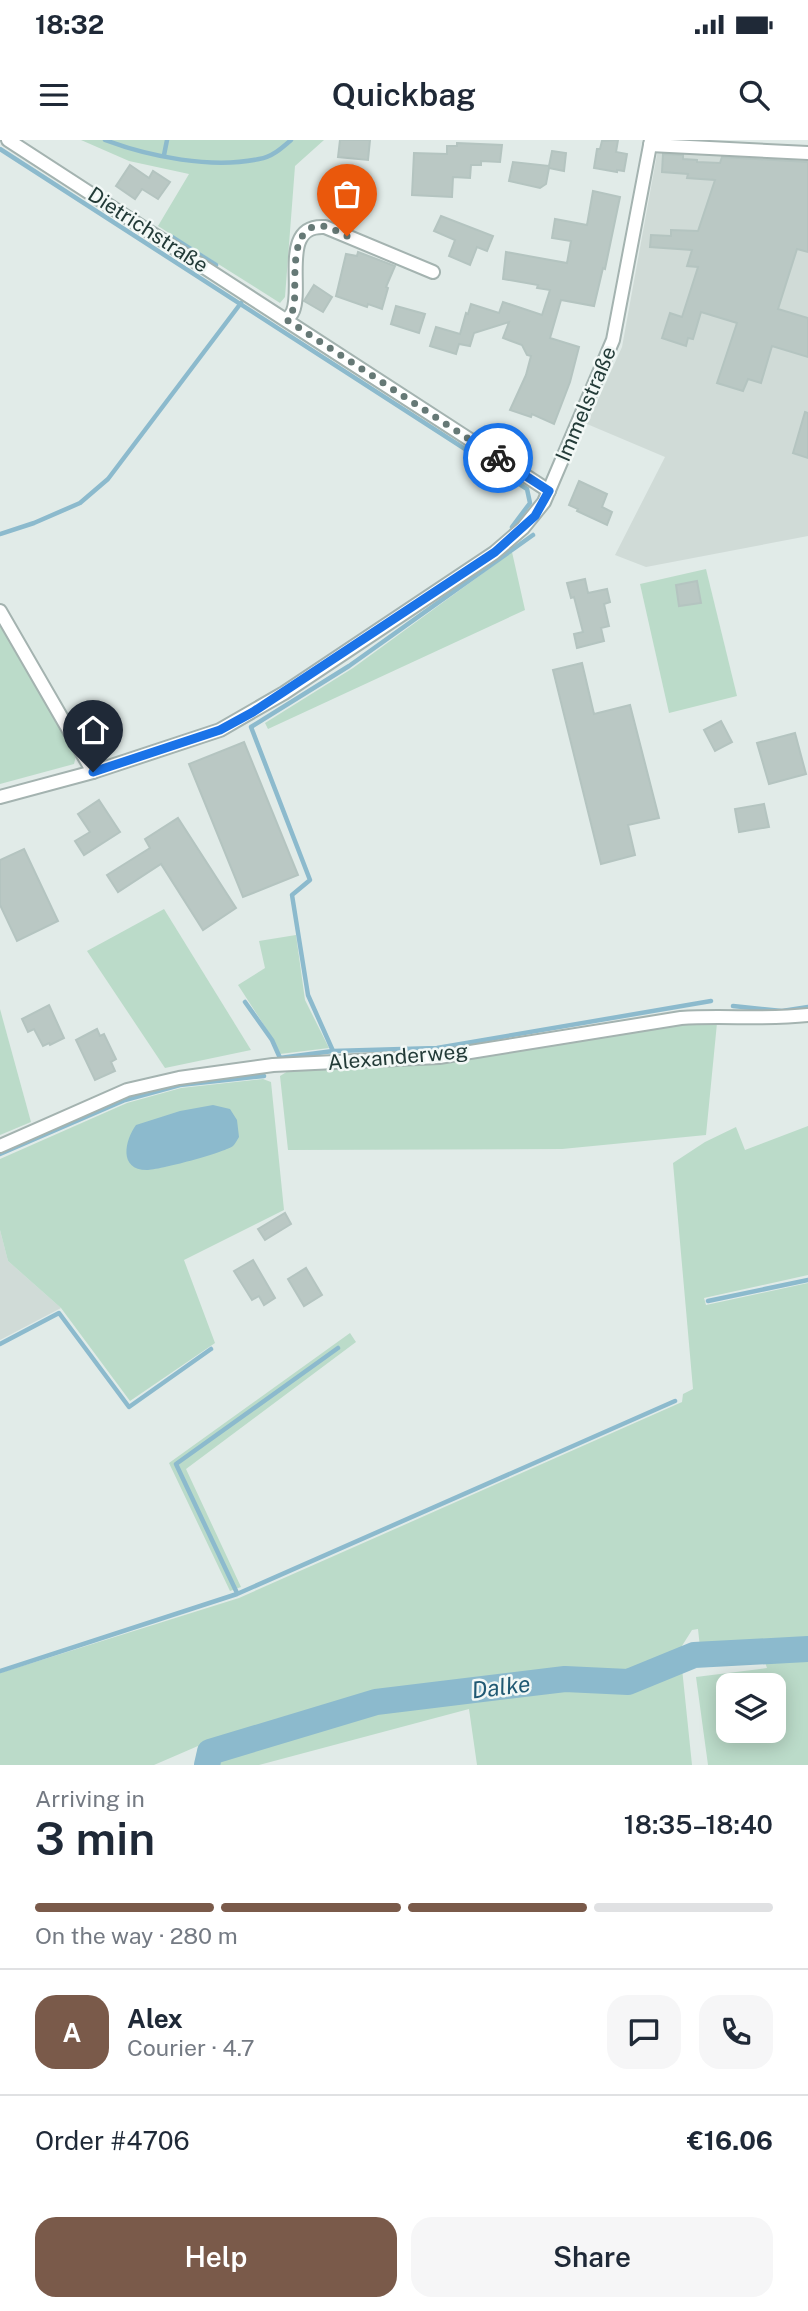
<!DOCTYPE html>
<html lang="en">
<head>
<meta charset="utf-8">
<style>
	body { margin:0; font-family:"Public Sans",sans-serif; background:#f6f6f7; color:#1f2937; height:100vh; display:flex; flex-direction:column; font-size:26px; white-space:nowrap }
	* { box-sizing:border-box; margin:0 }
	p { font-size:23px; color:#747a83 }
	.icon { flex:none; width:38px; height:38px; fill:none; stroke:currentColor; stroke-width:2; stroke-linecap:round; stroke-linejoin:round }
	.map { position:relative; height:1625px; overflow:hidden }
	.sheet { display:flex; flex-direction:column; background:#fff; flex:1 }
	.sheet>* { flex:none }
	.buttons { position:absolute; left:716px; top:1533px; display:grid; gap:14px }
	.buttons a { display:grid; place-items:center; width:70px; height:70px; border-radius:14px; background:#fff; box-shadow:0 4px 18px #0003; font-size:35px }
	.pin { position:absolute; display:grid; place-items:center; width:60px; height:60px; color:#fff; margin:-72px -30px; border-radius:50% 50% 50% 0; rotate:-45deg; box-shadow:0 0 7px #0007 }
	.pin .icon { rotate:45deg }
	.courier { position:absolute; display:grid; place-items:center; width:70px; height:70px; margin:-35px; border:5px solid #1a73e8; border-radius:50%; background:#fff; color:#222; box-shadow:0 2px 9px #0007 }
	.headline em { font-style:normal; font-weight:600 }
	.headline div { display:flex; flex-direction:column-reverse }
	.headline { display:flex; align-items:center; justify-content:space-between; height:119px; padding:0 35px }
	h1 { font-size:46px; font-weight:600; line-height:52px }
	.bar { display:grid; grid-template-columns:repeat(4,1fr); gap:10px 7px; align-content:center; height:84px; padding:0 35px }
	.bar i { height:9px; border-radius:5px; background:#e0e1e3 }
	.bar .on { background:#7a5a4a }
	.bar p { grid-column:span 4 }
	.line { display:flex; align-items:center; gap:18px; padding:0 35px; border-top:2px solid #e0e1e3 }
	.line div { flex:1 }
	.round { display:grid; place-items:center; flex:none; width:74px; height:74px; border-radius:21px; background:#f6f6f7 }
	.action { display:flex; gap:14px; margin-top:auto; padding:14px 35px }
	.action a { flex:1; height:80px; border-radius:21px; background:#7a5a4a; color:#fff; font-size:28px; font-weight:600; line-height:80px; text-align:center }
	.action a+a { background:#f6f6f7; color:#1f2937 }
	.status { display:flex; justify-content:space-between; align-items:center; height:49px; padding:0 35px; background:#fff; direction:ltr }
	.status svg { height:19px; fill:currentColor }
	header { display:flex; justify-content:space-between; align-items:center; height:91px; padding:0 35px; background:#fff; font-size:32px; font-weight:600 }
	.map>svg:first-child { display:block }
</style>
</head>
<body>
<div class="status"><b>18:32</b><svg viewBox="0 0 49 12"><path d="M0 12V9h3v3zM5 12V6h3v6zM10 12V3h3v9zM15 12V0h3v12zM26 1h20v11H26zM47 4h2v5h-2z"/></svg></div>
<header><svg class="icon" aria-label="menu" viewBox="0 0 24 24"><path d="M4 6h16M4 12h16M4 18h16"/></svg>Quickbag<svg class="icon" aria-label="search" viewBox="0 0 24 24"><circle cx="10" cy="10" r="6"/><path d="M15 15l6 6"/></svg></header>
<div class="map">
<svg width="808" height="1625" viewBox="0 0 808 1625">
	<rect width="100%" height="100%" fill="#e1ebe8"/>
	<g fill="#d0dbd7">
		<path d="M 658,9 L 808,16 L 808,396 L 646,427 L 615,415 L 665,317 L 587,284 L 622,207 Z"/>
		<path d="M 0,1090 L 8,1121 L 61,1168 L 0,1200 Z"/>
	</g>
	<g fill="#bbdbc9" fill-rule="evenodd">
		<path d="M 81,0 L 324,0 L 295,26 L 285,157 L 280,163 L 158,86 L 189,34 L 129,21 Z"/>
		<path d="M 512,412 L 525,470 L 268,589 L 265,583 L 353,528 Z"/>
		<path d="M 706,429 L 737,556 L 669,573 L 640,444 Z"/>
		<path d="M 0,483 L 77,612 L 74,624 L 0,644 Z"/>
		<path d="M 164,769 L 251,910 L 165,928 L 87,811 Z"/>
		<path d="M 296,795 L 305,860 L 329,908 L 280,914 L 273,899 L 238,845 L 265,828 L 259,801 Z"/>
		<path d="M 0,869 L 31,982 L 0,995 Z"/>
		<path d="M 681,883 L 717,883 L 706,995 L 562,1009 L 288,1010 L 280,936 L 293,928 L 343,926 Z"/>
		<path d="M 263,939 L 271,942 L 284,1070 L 184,1120 L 215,1203 L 130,1261 L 61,1168 L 8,1121 L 0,1090 L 0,1019 L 127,963 L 181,948 Z"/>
		<path d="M 808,986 L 808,1135 L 704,1158 L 706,1165 L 808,1143 L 808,1625 L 708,1625 L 696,1537 L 767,1528 L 764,1519 L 702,1526 L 698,1489 L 692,1490 L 680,1509 L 692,1625 L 477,1625 L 469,1569 L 259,1625 L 195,1625 L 198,1606 L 154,1625 L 0,1625 L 0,1533 L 239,1458 L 682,1262 L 683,1254 L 693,1249 L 673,1023 L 705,1002 L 736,987 L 745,1010 ZM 774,1545 L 774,1591 L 728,1591 L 728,1545 Z"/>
		<path d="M 350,1193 L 356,1202 L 186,1329 L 241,1447 L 230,1451 L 169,1323 Z"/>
	</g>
	<path fill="#8cbacd" d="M 213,965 L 230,969 L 237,980 L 239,997 C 237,1000 235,1004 233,1006 C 223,1013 159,1030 147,1030 C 118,1030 125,1000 136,985 L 180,971 Z"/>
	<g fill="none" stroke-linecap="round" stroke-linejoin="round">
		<g stroke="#8cbacd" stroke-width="4.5">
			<path d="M 105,0 C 150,17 212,29 259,19 C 272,17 282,8 291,0"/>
			<path d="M 0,9 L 527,349 L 530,363 L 512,387"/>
			<path d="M 164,15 L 167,0"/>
			<path d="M 172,97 L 216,125"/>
			<path d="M 0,394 L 34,383 L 80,363 L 108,339 L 241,163"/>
			<path d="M 245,862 L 272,900 L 280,918 L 333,911 L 437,908 L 711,861"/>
			<path d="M 733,866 L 782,871 L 808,867"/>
			<path d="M 333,911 L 308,855 L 292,755 L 310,740 L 251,587 L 349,526 L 533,395"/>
			<path d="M 0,1014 L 125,960 L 180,945 L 264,936"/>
			<path d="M 708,1161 L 808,1140"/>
			<path d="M 0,1204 L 59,1173 L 129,1267 L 211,1209"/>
			<path d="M 237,1453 L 176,1324 L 338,1208"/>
			<path d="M 0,1531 L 237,1454 L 675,1261"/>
		</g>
		<path stroke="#8cbacd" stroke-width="26" d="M 207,1625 L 210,1612 L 376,1562 L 565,1539 L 628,1542 L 694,1515 L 808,1509"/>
	</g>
	<g fill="#bac8c4" stroke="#b4c4c0" stroke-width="2">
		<path d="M 340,0 L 370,0 L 368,20 L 338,17 Z"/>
		<path d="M 618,0 L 616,12 L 627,14 L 624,31 L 617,30 L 617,32 L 594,28 L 597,9 L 600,9 L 602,1 Z"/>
		<path d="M 457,3 L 502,5 L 500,22 L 481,21 L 481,25 L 471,25 L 470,38 L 453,37 L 452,57 L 412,55 L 414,13 L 447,14 L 447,6 L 457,6 Z"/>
		<path d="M 552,11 L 566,13 L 564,31 L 549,28 L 546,44 L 540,48 L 509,41 L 513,22 L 549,26 Z"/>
		<path d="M 663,14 L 683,15 L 683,19 L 697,20 L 697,22 L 720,23 L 722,17 L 808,22 L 808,112 L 797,109 L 778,169 L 808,178 L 808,217 L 772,206 L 761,243 L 748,239 L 743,251 L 717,243 L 737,183 L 701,172 L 693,199 L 688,198 L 686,206 L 662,198 L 670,173 L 682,177 L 698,127 L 687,126 L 692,110 L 650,107 L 651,95 L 671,96 L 671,90 L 698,91 L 715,40 L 687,38 L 688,34 L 662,32 Z"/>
		<path d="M 130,25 L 149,38 L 153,31 L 170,42 L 158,59 L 142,49 L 135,59 L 116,46 Z"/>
		<path d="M 593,51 L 620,57 L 605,129 L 603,128 L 594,166 L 561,160 L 550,198 L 579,207 L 570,242 L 554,284 L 532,274 L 531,277 L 510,270 L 526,235 L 531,216 L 527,215 L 522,205 L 503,198 L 509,182 L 474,193 L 470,206 L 459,204 L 456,214 L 430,206 L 436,187 L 460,194 L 466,173 L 468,174 L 471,164 L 499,173 L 503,162 L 542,175 L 550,150 L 537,148 L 538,145 L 503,139 L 506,112 L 567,123 L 571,101 L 552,98 L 555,79 L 587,85 Z"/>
		<path d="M 441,76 L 493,96 L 487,111 L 477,107 L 470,125 L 449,116 L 455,100 L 434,91 Z"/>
		<path d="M 358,112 L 395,126 L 386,147 L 388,148 L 382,169 L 368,164 L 367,167 L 336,156 L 346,114 L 357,116 Z"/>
		<path d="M 314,145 L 332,157 L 323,172 L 304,161 Z"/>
		<path d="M 396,166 L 425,174 L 419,193 L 391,184 Z"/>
		<path d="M 805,272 L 808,273 L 808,318 L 793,313 Z"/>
		<path d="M 579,341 L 607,354 L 602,367 L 612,372 L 607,385 L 577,371 L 578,369 L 569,365 Z"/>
		<path d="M 585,439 L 588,453 L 607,449 L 610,462 L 604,464 L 609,486 L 601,488 L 604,501 L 577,508 L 574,494 L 583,492 L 574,457 L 571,458 L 567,443 Z"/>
		<path d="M 697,441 L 701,463 L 679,466 L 676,445 Z"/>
		<path d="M 582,523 L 594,574 L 630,565 L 659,678 L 628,685 L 635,715 L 601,724 L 553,530 Z"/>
		<path d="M 721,581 L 732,602 L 715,611 L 704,590 Z"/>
		<path d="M 795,593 L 806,634 L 769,644 L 757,603 Z"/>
		<path d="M 244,602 L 298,735 L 243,757 L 189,624 Z"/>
		<path d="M 99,660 L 120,692 L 84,715 L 75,701 L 90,692 L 78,674 Z"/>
		<path d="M 764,664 L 769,687 L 739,692 L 735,669 Z"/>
		<path d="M 178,678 L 236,768 L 203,790 L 161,724 L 118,752 L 107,735 L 150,708 L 145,699 Z"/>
		<path d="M 24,709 L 58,781 L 17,801 L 0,765 L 0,720 Z"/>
		<path d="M 49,865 L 64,898 L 50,905 L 49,903 L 43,906 L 34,889 L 28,892 L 22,879 Z"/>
		<path d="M 97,889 L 100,896 L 104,894 L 116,919 L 111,922 L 115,931 L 95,940 L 76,900 Z"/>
		<path d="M 285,1073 L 291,1084 L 265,1100 L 258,1089 Z"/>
		<path d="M 253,1120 L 275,1158 L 264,1165 L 259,1156 L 252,1160 L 234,1131 Z"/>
		<path d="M 306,1128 L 322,1155 L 304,1166 L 288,1139 Z"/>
	</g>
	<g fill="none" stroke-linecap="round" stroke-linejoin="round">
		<defs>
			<g id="minor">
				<path d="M 8,0 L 549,351"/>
				<path d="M 650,5 L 808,13"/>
				<path d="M 287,180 C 289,177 292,174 293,171 C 303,146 280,84 325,87 L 433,132"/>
				<path d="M 0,471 L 93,632"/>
				<path d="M 0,657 L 93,632 L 220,590 L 284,553 L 494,413 L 523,388 L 544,362 L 613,200 L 651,0"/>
				<path d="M 0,1006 L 127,950 L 179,938 L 273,925 L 439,917 L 681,878 C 723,875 766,880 808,875"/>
			</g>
		</defs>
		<use href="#minor" stroke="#a4b3b0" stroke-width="16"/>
		<use href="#minor" stroke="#fff" stroke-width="12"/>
	</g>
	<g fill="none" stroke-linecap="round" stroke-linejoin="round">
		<path stroke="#667976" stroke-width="7" stroke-dasharray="0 12.6" d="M 347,96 C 338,92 326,84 316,86 C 288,92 297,145 294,166 C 293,171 290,175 287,180 L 498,318"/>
		<path stroke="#1a73e8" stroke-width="9" d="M 93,632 L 220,590 L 253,572 L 495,412 L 535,376 L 549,351 L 498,318"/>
	</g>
	<g text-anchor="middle" stroke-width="5" stroke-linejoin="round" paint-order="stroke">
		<g font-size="21" fill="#233b38" stroke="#f2f8f6">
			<text transform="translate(148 90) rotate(33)" y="7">Dietrichstraße</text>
			<text transform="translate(586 264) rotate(-67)" y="7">Immelstraße</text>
			<text transform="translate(398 917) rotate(-5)" y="7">Alexanderweg</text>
		</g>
		<g font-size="23" font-style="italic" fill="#205973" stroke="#f2f8f6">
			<text transform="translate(501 1547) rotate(-7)" y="8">Dalke</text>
		</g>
	</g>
</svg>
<div class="buttons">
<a><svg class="icon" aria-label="layers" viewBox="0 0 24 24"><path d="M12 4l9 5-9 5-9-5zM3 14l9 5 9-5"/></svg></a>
</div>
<div class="pin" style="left:347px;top:96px;background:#ea580c"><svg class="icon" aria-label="bag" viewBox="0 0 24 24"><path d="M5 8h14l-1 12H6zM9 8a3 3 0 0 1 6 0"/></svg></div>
<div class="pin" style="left:93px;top:632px;background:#1f2937"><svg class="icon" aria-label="home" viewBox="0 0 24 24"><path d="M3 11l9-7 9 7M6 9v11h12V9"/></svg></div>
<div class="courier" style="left:498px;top:318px"><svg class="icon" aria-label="bike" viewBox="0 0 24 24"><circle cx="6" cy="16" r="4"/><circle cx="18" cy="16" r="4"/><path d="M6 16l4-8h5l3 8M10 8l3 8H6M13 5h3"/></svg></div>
</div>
<section class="sheet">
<div class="headline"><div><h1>3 min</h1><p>Arriving in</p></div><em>18:35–18:40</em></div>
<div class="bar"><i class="on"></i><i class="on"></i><i class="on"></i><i></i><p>On the way · 280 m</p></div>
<div class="line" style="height:126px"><b class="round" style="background:#7a5a4a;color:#fff">A</b><div><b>Alex</b><p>Courier · 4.7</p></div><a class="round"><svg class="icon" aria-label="chat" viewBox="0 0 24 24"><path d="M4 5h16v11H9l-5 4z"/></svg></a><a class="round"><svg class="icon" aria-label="phone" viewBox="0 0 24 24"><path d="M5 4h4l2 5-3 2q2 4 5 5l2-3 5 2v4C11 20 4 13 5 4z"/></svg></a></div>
<div class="line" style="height:91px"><div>Order #4706</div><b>€16.06</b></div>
<div class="action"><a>Help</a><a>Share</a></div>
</section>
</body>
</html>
